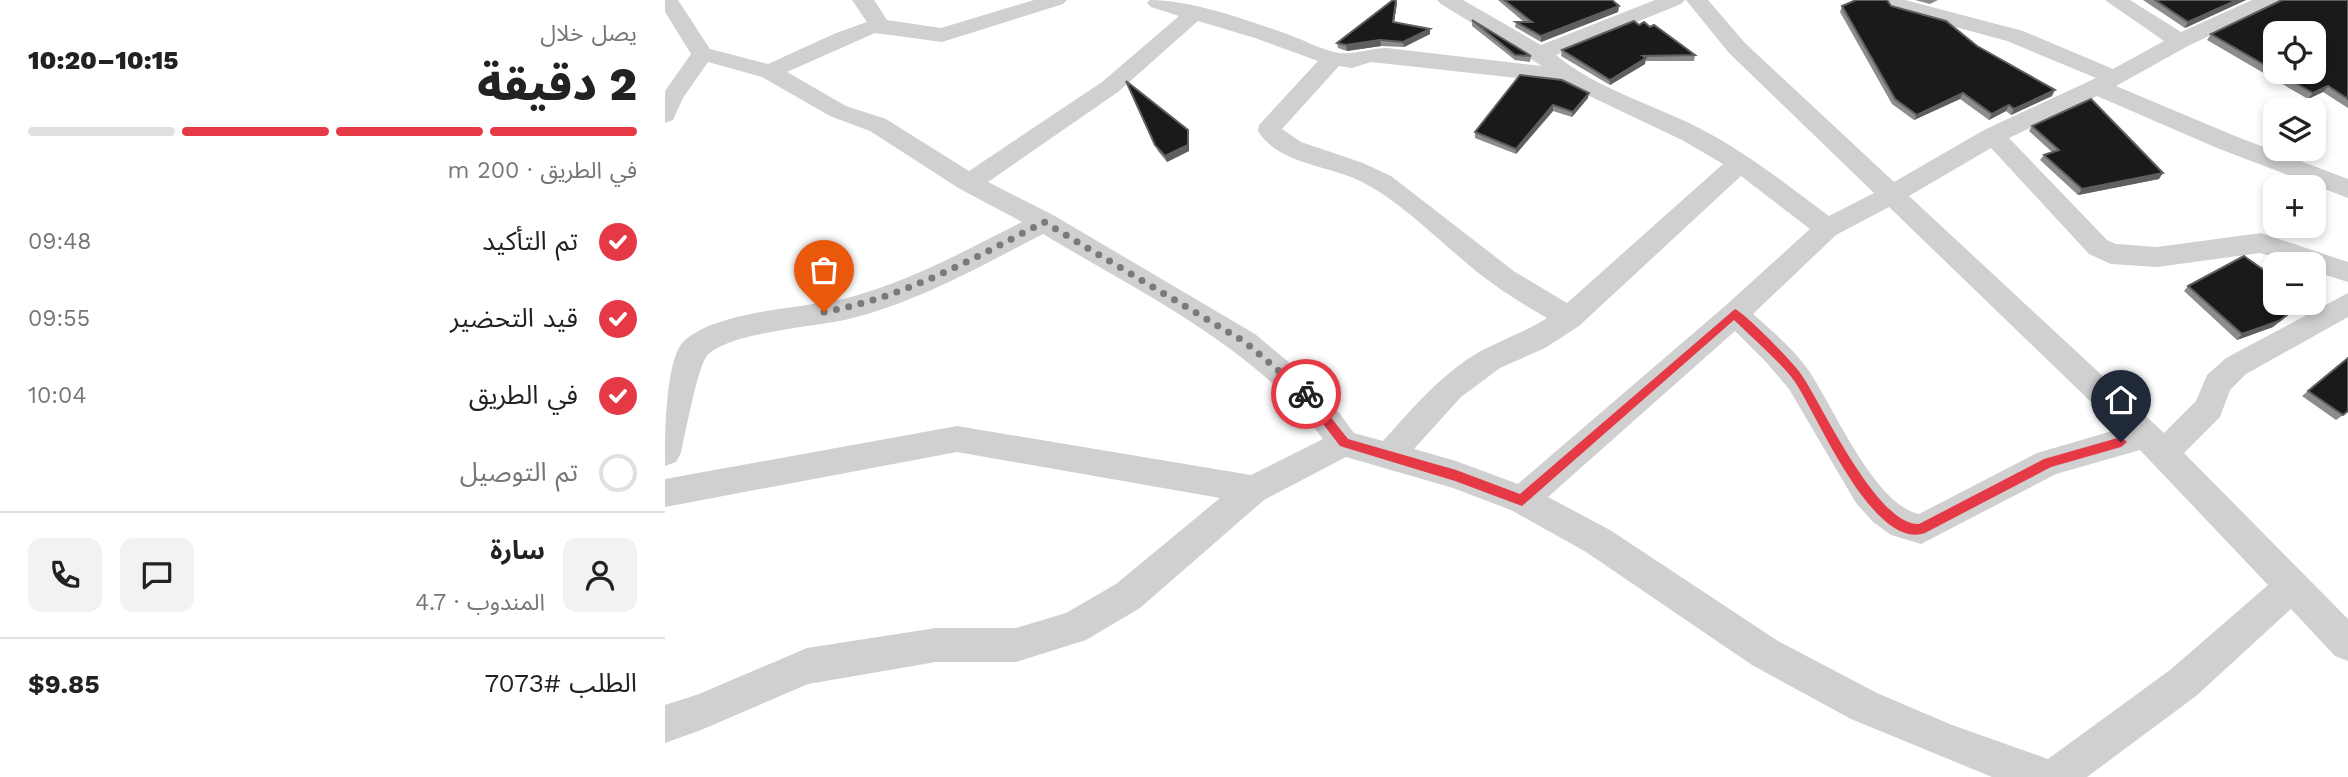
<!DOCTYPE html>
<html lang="ar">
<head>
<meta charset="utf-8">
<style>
	body { margin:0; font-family:"Work Sans","Noto Sans Arabic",sans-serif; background:#f2f2f2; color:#222; direction:rtl; height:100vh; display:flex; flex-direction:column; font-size:26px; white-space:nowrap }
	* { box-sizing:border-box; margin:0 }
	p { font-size:23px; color:#767676 }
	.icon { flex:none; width:38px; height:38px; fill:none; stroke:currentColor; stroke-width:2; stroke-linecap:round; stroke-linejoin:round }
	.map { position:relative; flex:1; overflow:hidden; direction:ltr }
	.sheet { display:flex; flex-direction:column; background:#fff; width:665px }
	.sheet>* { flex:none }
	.fabs { position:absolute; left:1598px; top:21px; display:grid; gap:14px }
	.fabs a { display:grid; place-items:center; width:63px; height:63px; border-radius:14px; background:#fff; box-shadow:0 4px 10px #0003; font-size:35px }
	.pin { position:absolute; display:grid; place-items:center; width:60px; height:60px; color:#fff; margin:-72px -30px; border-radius:50% 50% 50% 0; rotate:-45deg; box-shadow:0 0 7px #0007 }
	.pin .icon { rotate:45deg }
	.courier { position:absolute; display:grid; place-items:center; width:70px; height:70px; margin:-35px; border:5px solid #e63946; border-radius:50%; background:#fff; color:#222; box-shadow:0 2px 9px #0007 }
	.headline em { font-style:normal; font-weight:800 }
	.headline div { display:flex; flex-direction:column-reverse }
	.headline { display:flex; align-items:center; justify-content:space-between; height:119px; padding:0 28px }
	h1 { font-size:46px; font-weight:800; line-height:52px }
	.bar { display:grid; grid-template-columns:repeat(4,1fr); gap:10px 7px; align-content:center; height:84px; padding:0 28px }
	.bar i { height:9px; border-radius:5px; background:#e0e0e0 }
	.bar .current { background:#e63946 }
	.bar p { grid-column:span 4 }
	.line { display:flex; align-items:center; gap:18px; padding:0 28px; border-top:2px solid #e0e0e0 }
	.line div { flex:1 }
	.round { display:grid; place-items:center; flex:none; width:74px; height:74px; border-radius:14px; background:#f2f2f2 }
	ol { padding:0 28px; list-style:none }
	li { display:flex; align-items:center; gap:21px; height:77px }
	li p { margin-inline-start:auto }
	li .icon { padding:7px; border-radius:50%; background:#e63946; color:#fff; stroke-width:4 }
	li:last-child { color:#767676 }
	li i { width:38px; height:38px; border:4px solid #e0e0e0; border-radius:50% }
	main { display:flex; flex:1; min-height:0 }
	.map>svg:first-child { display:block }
</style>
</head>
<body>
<main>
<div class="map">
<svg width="1683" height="777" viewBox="0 0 1683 777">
	<rect width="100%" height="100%" fill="#fff"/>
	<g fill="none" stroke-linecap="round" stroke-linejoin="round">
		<path fill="#d0d0d0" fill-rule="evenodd" d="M 0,0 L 13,0 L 45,49 L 103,64 L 171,33 L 202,22 L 187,0 L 209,0 L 222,20 L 276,28 L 369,0 L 402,0 L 398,4 L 277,42 L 210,33 L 122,72 L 181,106 L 221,119 L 304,171 L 437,82 L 514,16 L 486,7 L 482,3 L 485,0 C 527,0 582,20 622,34 C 639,40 656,50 674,53 C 689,55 706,48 722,48 L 877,66 L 776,4 L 772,0 L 798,0 L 876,45 L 990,0 L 1020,0 L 1016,4 L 891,55 C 932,89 987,104 1034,128 C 1081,152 1122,185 1164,216 L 1209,193 L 1064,53 L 1021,0 L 1043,0 L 1080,43 L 1229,182 L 1319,130 L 1431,78 L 1342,41 L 1225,9 L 1218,0 L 1240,0 L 1358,31 L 1448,69 L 1499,41 L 1440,0 L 1465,0 L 1516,32 L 1587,0 L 1615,0 L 1611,4 L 1523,46 L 1451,86 L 1570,136 L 1683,179 L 1683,198 L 1552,148 L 1432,96 L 1344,138 L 1442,240 L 1451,244 L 1492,247 L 1596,233 L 1683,262 L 1683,282 L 1648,271 L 1648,264 L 1629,264 L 1595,253 L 1492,267 L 1446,264 L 1424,254 L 1326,148 L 1244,196 L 1499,433 L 1531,401 L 1542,375 L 1561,358 L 1683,293 L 1683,317 L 1581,374 L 1565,390 L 1555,417 L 1519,453 L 1683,619 L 1683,661 L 1670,656 L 1626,609 L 1531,696 L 1422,777 L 1327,777 L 1186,719 L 1087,665 L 921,552 L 846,510 L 788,488 L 681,457 L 599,500 L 475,608 L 421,640 L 351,662 L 271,662 L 143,684 L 36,730 L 0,743 L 0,705 L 34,694 L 142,648 L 271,628 L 351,628 L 401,613 L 451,584 L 555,498 L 292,452 L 0,507 L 0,479 L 292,426 L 586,475 L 658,439 C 591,347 474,292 378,234 C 316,266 253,302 184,319 C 151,327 63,332 42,356 C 33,365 20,436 16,453 L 11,462 L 0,466 C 0,438 0,362 18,342 C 52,309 141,309 186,297 C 247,280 302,250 357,222 L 295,189 L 205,131 L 165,116 L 97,77 L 43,62 L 18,98 L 8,120 L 0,123 L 0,91 L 26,54 L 0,12 ZM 533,21 L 590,38 L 653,61 L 594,125 L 593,131 C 614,165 664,165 697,182 C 734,201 766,233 798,260 C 824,283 852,301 882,318 C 860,332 836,340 814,352 C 775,375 748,408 718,441 L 689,433 L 658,391 L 590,334 L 388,215 L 323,182 L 453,92 ZM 706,62 L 897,83 L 1017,140 L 1058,164 L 902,303 L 850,272 L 726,176 L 698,163 L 636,142 L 617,129 L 674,66 L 687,68 ZM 1076,176 L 1145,229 L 1060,306 L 853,484 L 791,461 L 749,449 L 796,397 L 835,368 L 880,348 L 914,326 ZM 1224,207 L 1454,429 L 1372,453 L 1254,514 C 1209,504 1169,408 1144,371 C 1129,349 1108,332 1088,314 L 1171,235 ZM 1070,331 L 1101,362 L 1124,389 L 1191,503 L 1208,522 L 1226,535 L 1256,544 L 1391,474 L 1475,450 L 1603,585 L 1505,670 L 1383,759 L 1287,725 L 1212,693 L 1113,641 L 945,530 L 883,497 Z"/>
	</g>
	<g fill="#8c8c8c">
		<path d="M 833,0 L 947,0 L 954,6 L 953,12 L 876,42 L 850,27 L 851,22 L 859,22 Z"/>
		<path d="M 1250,0 L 1273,0 L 1265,4 Z"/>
		<path d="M 1478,0 L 1581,0 L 1520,28 Z"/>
		<path d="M 1616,0 L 1683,0 L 1683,108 L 1658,92 L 1643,99 L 1542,40 L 1546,34 L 1615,1 Z"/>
		<path d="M 732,3 L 729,22 L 765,29 L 765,34 L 739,47 L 716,46 L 682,51 L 673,48 L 672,43 Z"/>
		<path d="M 1177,6 L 1226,6 L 1312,46 L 1387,96 L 1346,115 L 1341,111 L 1324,120 L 1295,99 L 1249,120 L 1227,104 L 1175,12 Z"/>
		<path d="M 807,20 L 866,56 L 865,62 L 850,60 L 807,26 Z"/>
		<path d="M 974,25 L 1030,55 L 1029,61 L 980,61 L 980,64 L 945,85 L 896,56 L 897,50 Z"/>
		<path d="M 855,75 L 923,98 L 907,117 L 888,111 L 851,154 L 810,138 L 810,132 Z"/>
		<path d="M 461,81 L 523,130 L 524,136 L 524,151 L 502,162 L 493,151 Z"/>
		<path d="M 1367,126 L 1494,179 L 1413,195 L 1375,160 L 1379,155 L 1387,152 L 1364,131 Z"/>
		<path d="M 1523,286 L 1608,327 L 1572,340 L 1519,291 Z"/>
		<path d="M 1683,358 L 1678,415 L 1671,420 L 1637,396 Z"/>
	</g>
	<g fill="#5f5f5f">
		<path d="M 731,0 L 732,3 L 728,28 L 728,22 Z"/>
		<path d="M 1572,0 L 1581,0 L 1520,28 L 1523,22 Z"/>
		<path d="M 954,6 L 953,12 L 876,42 L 876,36 Z"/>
		<path d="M 765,29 L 765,34 L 739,47 L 738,42 Z"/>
		<path d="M 715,40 L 716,46 L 682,51 L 681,45 Z"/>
		<path d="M 981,58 L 980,64 L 945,85 L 945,80 Z"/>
		<path d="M 1663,86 L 1658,92 L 1643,99 L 1648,93 Z"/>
		<path d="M 1390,90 L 1387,96 L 1346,115 L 1349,109 Z"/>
		<path d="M 924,93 L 923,98 L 907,117 L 908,112 Z"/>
		<path d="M 1298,93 L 1295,99 L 1249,120 L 1252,115 Z"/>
		<path d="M 888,105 L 888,111 L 851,154 L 851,149 Z"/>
		<path d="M 1344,105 L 1341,111 L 1324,120 L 1327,114 Z"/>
		<path d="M 523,130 L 524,136 L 524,151 L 502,162 L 500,156 Z"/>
		<path d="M 1498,173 L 1494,179 L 1413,195 L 1417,189 Z"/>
		<path d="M 1638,303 L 1608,327 L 1572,340 L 1577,334 Z"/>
	</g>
	<g fill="#1a1a1a" stroke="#5f5f5f" stroke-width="2">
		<path d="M 728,0 L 731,0 L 728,22 L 765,29 L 738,42 L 715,40 L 681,45 L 672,43 Z"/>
		<path d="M 839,0 L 947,0 L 954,6 L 876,36 L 851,22 L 867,22 Z"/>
		<path d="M 1191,0 L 1222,0 L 1226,6 L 1281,21 L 1312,46 L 1390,90 L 1349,109 L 1344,105 L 1327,114 L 1298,93 L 1252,115 L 1230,99 L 1177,6 Z"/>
		<path d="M 1490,0 L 1572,0 L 1523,22 Z"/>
		<path d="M 1617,0 L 1683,0 L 1683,99 L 1663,86 L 1648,93 L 1611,72 L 1648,72 L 1648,33 L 1610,33 L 1610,71 L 1546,34 Z"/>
		<path d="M 807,20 L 866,56 L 850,55 Z"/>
		<path d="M 969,21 L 974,25 L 979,22 L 985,27 L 989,25 L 1030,55 L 978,56 L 981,58 L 945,80 L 897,50 Z"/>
		<path d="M 855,75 L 897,80 L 924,93 L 908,112 L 888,105 L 851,149 L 810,132 Z"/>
		<path d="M 461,81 L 523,130 L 523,145 L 500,156 L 490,145 Z"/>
		<path d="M 1426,99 L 1498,173 L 1417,189 L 1379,155 L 1394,150 L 1367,126 Z"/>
		<path d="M 1579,256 L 1610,278 L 1610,303 L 1638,303 L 1614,321 L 1577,334 L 1523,286 Z"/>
		<path d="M 1683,358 L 1683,411 L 1678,415 L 1643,391 Z"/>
	</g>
	<path fill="#e63946" d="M 1070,309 C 1082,315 1130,364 1138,377 C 1159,409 1213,526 1254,524 L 1379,459 L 1456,437 L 1462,442 L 1456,447 L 1386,467 L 1260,533 C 1208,551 1153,416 1130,382 C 1114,360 1089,340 1069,320 L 857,506 L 790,481 L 675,446 L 635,394 L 637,391 L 645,391 L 683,439 L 791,470 L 855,494 Z"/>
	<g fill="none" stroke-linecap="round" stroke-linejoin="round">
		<path stroke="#7a7a7a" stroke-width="7" stroke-dasharray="0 12.6" d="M 159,312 C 238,298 308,259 379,222 L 580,342 L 641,394"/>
	</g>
</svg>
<div class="fabs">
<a><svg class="icon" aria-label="locate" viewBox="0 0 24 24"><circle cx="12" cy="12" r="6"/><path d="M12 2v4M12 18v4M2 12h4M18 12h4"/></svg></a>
<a><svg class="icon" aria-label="layers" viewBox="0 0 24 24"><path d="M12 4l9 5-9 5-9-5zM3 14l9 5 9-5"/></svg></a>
<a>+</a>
<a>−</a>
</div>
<div class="pin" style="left:159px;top:312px;background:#ea580c"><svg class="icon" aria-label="bag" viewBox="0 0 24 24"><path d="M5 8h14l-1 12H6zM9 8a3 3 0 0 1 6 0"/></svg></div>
<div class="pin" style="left:1456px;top:442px;background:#1f2937"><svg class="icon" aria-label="home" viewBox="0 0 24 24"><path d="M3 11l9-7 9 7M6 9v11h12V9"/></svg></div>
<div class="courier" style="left:641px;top:394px"><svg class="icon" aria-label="bike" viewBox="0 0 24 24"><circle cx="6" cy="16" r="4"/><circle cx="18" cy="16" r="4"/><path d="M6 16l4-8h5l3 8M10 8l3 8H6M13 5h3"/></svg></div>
</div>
<section class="sheet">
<div class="headline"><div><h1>2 دقيقة</h1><p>يصل خلال</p></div><em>10:15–10:20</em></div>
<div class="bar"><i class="current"></i><i class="current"></i><i class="current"></i><i></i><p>في الطريق · 200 m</p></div>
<ol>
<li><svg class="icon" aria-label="check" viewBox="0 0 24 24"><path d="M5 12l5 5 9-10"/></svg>تم التأكيد<p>09:48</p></li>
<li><svg class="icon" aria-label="check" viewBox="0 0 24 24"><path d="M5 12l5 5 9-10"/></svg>قيد التحضير<p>09:55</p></li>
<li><svg class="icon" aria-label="check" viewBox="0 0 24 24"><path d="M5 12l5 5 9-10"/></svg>في الطريق<p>10:04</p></li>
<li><i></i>تم التوصيل</li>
</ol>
<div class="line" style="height:126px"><a class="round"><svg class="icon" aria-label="person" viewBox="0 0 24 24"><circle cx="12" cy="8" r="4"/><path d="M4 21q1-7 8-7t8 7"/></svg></a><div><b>سارة</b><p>المندوب · 4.7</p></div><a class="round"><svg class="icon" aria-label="chat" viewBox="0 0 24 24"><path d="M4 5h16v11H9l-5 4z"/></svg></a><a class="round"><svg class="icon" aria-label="phone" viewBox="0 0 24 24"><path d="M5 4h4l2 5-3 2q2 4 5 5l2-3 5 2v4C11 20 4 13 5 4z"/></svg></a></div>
<div class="line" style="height:91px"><div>الطلب #7073</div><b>$9.85</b></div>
</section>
</main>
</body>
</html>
